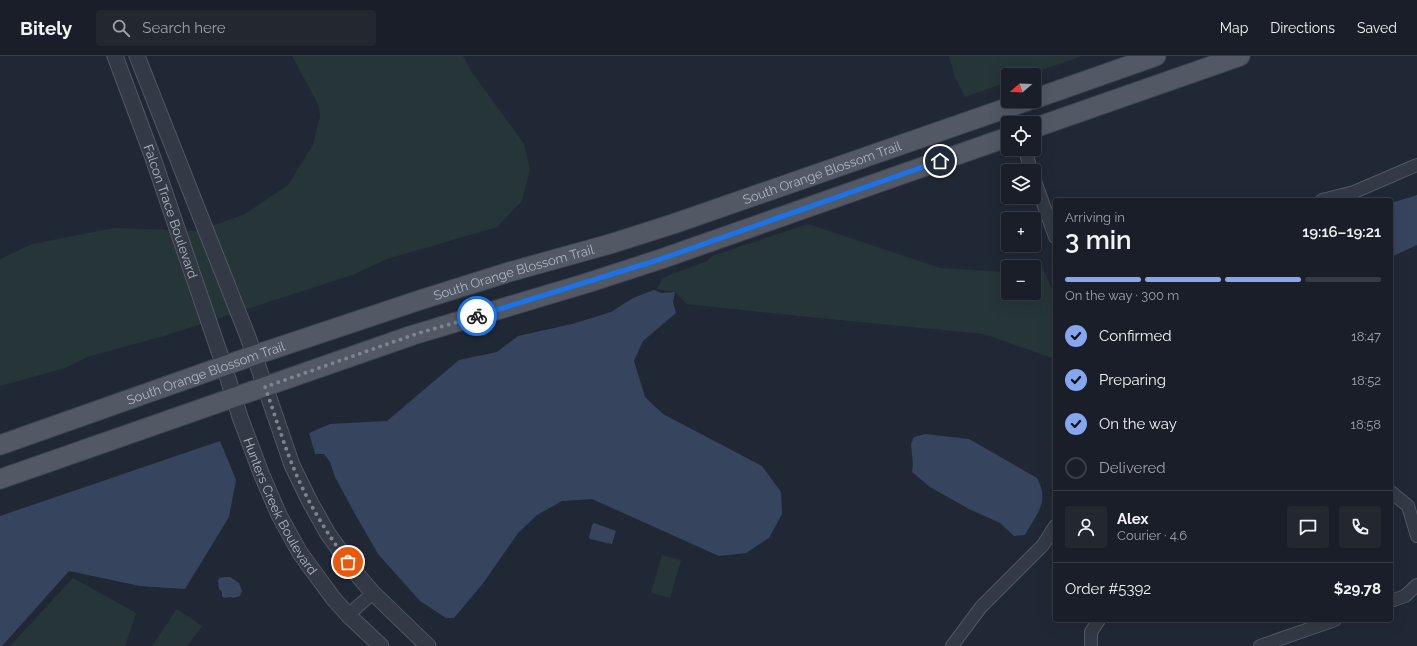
<!DOCTYPE html>
<html lang="en">
<head>
<meta charset="utf-8">
<style>
	body { margin:0; font-family:Raleway,sans-serif; background:#222730; color:#f1f3f6; height:100vh; display:flex; flex-direction:column; font-size:15px; white-space:nowrap }
	* { box-sizing:border-box; margin:0 }
	p { font-size:13px; color:#9fa2a8 }
	.icon { flex:none; width:22px; height:22px; fill:none; stroke:currentColor; stroke-width:2; stroke-linecap:round; stroke-linejoin:round }
	.map { position:relative; flex:1; overflow:hidden }
	.sheet { position:absolute; left:1053px; top:142px; width:340px; height:424px; display:flex; flex-direction:column; background:#191e28; border-radius:4px; box-shadow:0 4px 16px #0002,0 0 0 1px #373c45 }
	.sheet>* { flex:none }
	.needle { width:26px; rotate:251deg }
	.tools { position:absolute; left:1001px; top:12px; display:grid; gap:8px }
	.tools a { display:grid; place-items:center; width:40px; height:40px; border-radius:4px; background:#191e28; box-shadow:0 4px 16px #0002,0 0 0 1px #373c45; font-size:20px }
	.pin { position:absolute; display:grid; place-items:center; width:34px; height:34px; color:#fff; margin:-17px; border:2px solid #fff; border-radius:50%; box-shadow:0 1px 4px #0007 }
	.courier { position:absolute; display:grid; place-items:center; width:40px; height:40px; margin:-20px; border:3px solid #1a73e8; border-radius:50%; background:#fff; color:#222; box-shadow:0 1px 5px #0007 }
	.summary em { font-style:normal; font-weight:600 }
	.summary div { display:flex; flex-direction:column-reverse }
	.summary { display:flex; align-items:center; justify-content:space-between; height:68px; padding:0 12px }
	h1 { font-size:26px; font-weight:600; line-height:30px }
	.bar { display:grid; grid-template-columns:repeat(4,1fr); gap:6px 4px; align-content:center; height:48px; padding:0 12px }
	.bar i { height:5px; border-radius:3px; background:#373c45 }
	.bar .active { background:#86a7ef }
	.bar p { grid-column:span 4 }
	.line { display:flex; align-items:center; gap:10px; padding:0 12px; border-top:1px solid #373c45 }
	.line div { flex:1 }
	.round { display:grid; place-items:center; flex:none; width:42px; height:42px; border-radius:4px; background:#222730 }
	ol { padding:0 12px; list-style:none }
	li { display:flex; align-items:center; gap:12px; height:44px }
	li p { margin-inline-start:auto }
	li .icon { padding:4px; border-radius:50%; background:#86a7ef; color:#111; stroke-width:4 }
	li:last-child { color:#9fa2a8 }
	li i { width:22px; height:22px; border:2px solid #373c45; border-radius:50% }
	header { display:flex; align-items:center; gap:24px; box-sizing:border-box; height:56px; padding:0 20px; background:#191e28; border-bottom:1px solid #373c45 }
	header strong { font-size:19px }
	nav { display:flex; gap:22px; margin-inline-start:auto; font-size:14px }
	.search { width:280px; height:36px; background:#222730; display:flex; align-items:center; gap:10px; box-sizing:border-box; padding:0 14px; border-radius:4px; color:#9fa2a8; font-size:15px }
	.map>svg:first-child { display:block }
</style>
</head>
<body>
<header>
<strong>Bitely</strong>
<div class="search"><svg class="icon" aria-label="search" viewBox="0 0 24 24"><circle cx="10" cy="10" r="6"/><path d="M15 15l6 6"/></svg>Search here</div>
<nav><a>Map</a><a>Directions</a><a>Saved</a></nav>
</header>
<div class="map">
<svg width="1417" height="590" viewBox="0 0 1417 590">
	<rect width="100%" height="100%" fill="#212835"/>
	<g fill="#263638">
		<path d="M 292,0 L 463,0 L 473,18 L 524,88 L 530,113 L 522,145 L 497,171 L 387,203 L 352,219 L 164,280 L 90,300 L 65,312 L 0,330 L 0,203 L 32,188 L 115,172 L 198,175 L 245,158 L 288,129 L 313,89 L 320,61 L 319,50 Z"/>
		<path d="M 949,0 L 1082,0 L 1027,19 L 1008,19 L 1008,26 L 965,41 L 955,21 Z"/>
		<path d="M 808,168 L 940,212 L 1003,216 L 1008,216 L 1008,237 L 1034,237 L 1034,212 L 1042,210 L 1055,240 L 1055,303 L 984,278 L 809,261 L 687,248 L 675,236 L 657,233 L 662,222 L 707,205 L 712,200 Z"/>
		<path d="M 662,499 L 681,504 L 670,542 L 651,537 Z"/>
		<path d="M 73,522 L 136,557 L 125,590 L 10,590 Z"/>
		<path d="M 177,553 L 202,570 L 187,590 L 152,590 Z"/>
	</g>
	<g fill="#37445d">
		<path d="M 1417,139 L 1417,189 L 1391,201 L 1391,147 Z"/>
		<path d="M 654,234 L 661,237 L 675,236 L 673,246 L 676,257 L 643,285 L 634,305 L 645,341 L 663,358 L 762,410 L 781,436 L 782,458 L 769,482 L 746,497 L 719,500 L 592,443 L 562,445 L 537,459 L 518,477 L 484,526 L 454,562 L 446,562 L 420,545 L 378,498 L 355,458 L 335,421 L 330,406 L 324,398 L 315,398 L 309,377 L 330,368 L 387,365 L 459,304 L 497,296 L 518,280 L 572,268 L 611,256 L 633,242 Z"/>
		<path d="M 925,378 L 969,383 L 1037,422 C 1050,446 1037,457 1025,479 L 1014,480 L 1000,467 L 969,453 L 930,431 L 912,416 L 913,408 L 911,388 L 914,381 Z"/>
		<path d="M 220,385 L 236,424 L 229,461 L 185,533 L 140,530 L 69,515 L 2,590 L 0,590 L 0,460 Z"/>
		<path d="M 594,467 L 616,475 L 612,488 L 590,483 L 589,481 L 592,469 Z"/>
		<path d="M 225,521 L 230,521 L 239,527 L 242,535 L 240,540 L 233,542 L 231,541 L 224,542 L 222,540 L 222,536 L 219,533 L 218,525 L 219,522 Z"/>
	</g>
	<g fill="none" stroke-linecap="round" stroke-linejoin="round">
		<defs>
			<g id="minor">
				<path d="M 1009,51 L 1014,67"/>
				<path d="M 1024,93 L 1032,115"/>
				<path d="M 1034,122 L 1055,181"/>
				<path d="M 1322,144 L 1354,136 L 1417,109"/>
				<path d="M 1391,436 L 1408,450 L 1417,480"/>
				<path d="M 1391,545 L 1405,540 L 1417,529"/>
				<path d="M 348,559 L 373,537"/>
				<path d="M 952,590 L 981,551 L 1043,489 L 1055,470"/>
				<path d="M 1091,590 L 1091,576 L 1099,564"/>
				<path d="M 1260,590 L 1335,564"/>
			</g>
			<g id="tertiary">
				<path id="s1" d="M 115,0 L 153,102 L 224,310 L 240,361 L 261,417 L 279,459 L 300,497 L 333,542 L 348,559 L 381,590"/>
				<path d="M 137,0 L 248,281 L 292,409 L 309,444 L 328,478 L 360,522 L 373,537 L 428,590"/>
			</g>
			<g id="primary">
				<path d="M 1034,43 L 1156,0"/>
				<path d="M 1034,72 L 1240,0"/>
				<path id="s2" d="M 0,389 L 255,299 L 423,243 L 509,216 L 610,188 L 673,168 L 1027,45"/>
				<path d="M 0,423 L 413,279 L 587,227 L 661,203 L 1008,81"/>
			</g>
		</defs>
		<use href="#minor" stroke="#525763" stroke-width="14"/>
		<use href="#tertiary" stroke="#525763" stroke-width="17"/>
		<use href="#primary" stroke="#3e434f" stroke-width="21"/>
		<use href="#minor" stroke="#343a45" stroke-width="12"/>
		<use href="#tertiary" stroke="#343a45" stroke-width="15"/>
		<use href="#primary" stroke="#525965" stroke-width="19"/>
	</g>
	<g fill="none" stroke-linecap="round" stroke-linejoin="round">
		<path stroke="#7d8391" stroke-width="4" stroke-dasharray="0 7.2" d="M 348,506 C 326,476 306,444 292,408 C 282,383 274,356 265,331 L 413,279 L 477,260"/>
		<path stroke="#1a73e8" stroke-width="5" d="M 477,260 L 661,203 L 940,105"/>
	</g>
	<g text-anchor="middle" stroke-width="3" stroke-linejoin="round" paint-order="stroke">
		<g font-size="13" fill="#aeb4c2" stroke="#1a1f2a">
			<text dy="5" stroke="none"><textPath href="#s2" startOffset="866">South Orange Blossom Trail</textPath></text>
			<text dy="5" stroke="none"><textPath href="#s1" startOffset="165">Falcon Trace Boulevard</textPath></text>
			<text dy="5" stroke="none"><textPath href="#s2" startOffset="542">South Orange Blossom Trail</textPath></text>
			<text dy="5" stroke="none"><textPath href="#s2" startOffset="218">South Orange Blossom Trail</textPath></text>
			<text dy="5" stroke="none"><textPath href="#s1" startOffset="480">Hunters Creek Boulevard</textPath></text>
		</g>
	</g>
</svg>
<div class="tools">
<a><svg class="needle" viewBox="-14 -14 28 28"><path d="M0-13l5 13h-10z" fill="#e53935"/><path d="M0 13l5-13h-10z" fill="#9fa2a8"/></svg></a>
<a><svg class="icon" aria-label="locate" viewBox="0 0 24 24"><circle cx="12" cy="12" r="6"/><path d="M12 2v4M12 18v4M2 12h4M18 12h4"/></svg></a>
<a><svg class="icon" aria-label="layers" viewBox="0 0 24 24"><path d="M12 4l9 5-9 5-9-5zM3 14l9 5 9-5"/></svg></a>
<a>+</a>
<a>−</a>
</div>
<div class="pin" style="left:348px;top:506px;background:#ea580c"><svg class="icon" aria-label="bag" viewBox="0 0 24 24"><path d="M5 8h14l-1 12H6zM9 8a3 3 0 0 1 6 0"/></svg></div>
<div class="pin" style="left:940px;top:105px;background:#1f2937"><svg class="icon" aria-label="home" viewBox="0 0 24 24"><path d="M3 11l9-7 9 7M6 9v11h12V9"/></svg></div>
<div class="courier" style="left:477px;top:260px"><svg class="icon" aria-label="bike" viewBox="0 0 24 24"><circle cx="6" cy="16" r="4"/><circle cx="18" cy="16" r="4"/><path d="M6 16l4-8h5l3 8M10 8l3 8H6M13 5h3"/></svg></div>
<section class="sheet">
<div class="summary"><div><h1>3 min</h1><p>Arriving in</p></div><em>19:16–19:21</em></div>
<div class="bar"><i class="active"></i><i class="active"></i><i class="active"></i><i></i><p>On the way · 300 m</p></div>
<ol>
<li><svg class="icon" aria-label="check" viewBox="0 0 24 24"><path d="M5 12l5 5 9-10"/></svg>Confirmed<p>18:47</p></li>
<li><svg class="icon" aria-label="check" viewBox="0 0 24 24"><path d="M5 12l5 5 9-10"/></svg>Preparing<p>18:52</p></li>
<li><svg class="icon" aria-label="check" viewBox="0 0 24 24"><path d="M5 12l5 5 9-10"/></svg>On the way<p>18:58</p></li>
<li><i></i>Delivered</li>
</ol>
<div class="line" style="height:72px"><a class="round"><svg class="icon" aria-label="person" viewBox="0 0 24 24"><circle cx="12" cy="8" r="4"/><path d="M4 21q1-7 8-7t8 7"/></svg></a><div><b>Alex</b><p>Courier · 4.6</p></div><a class="round"><svg class="icon" aria-label="chat" viewBox="0 0 24 24"><path d="M4 5h16v11H9l-5 4z"/></svg></a><a class="round"><svg class="icon" aria-label="phone" viewBox="0 0 24 24"><path d="M5 4h4l2 5-3 2q2 4 5 5l2-3 5 2v4C11 20 4 13 5 4z"/></svg></a></div>
<div class="line" style="height:52px"><div>Order #5392</div><b>$29.78</b></div>
</section>
</div>
</body>
</html>
